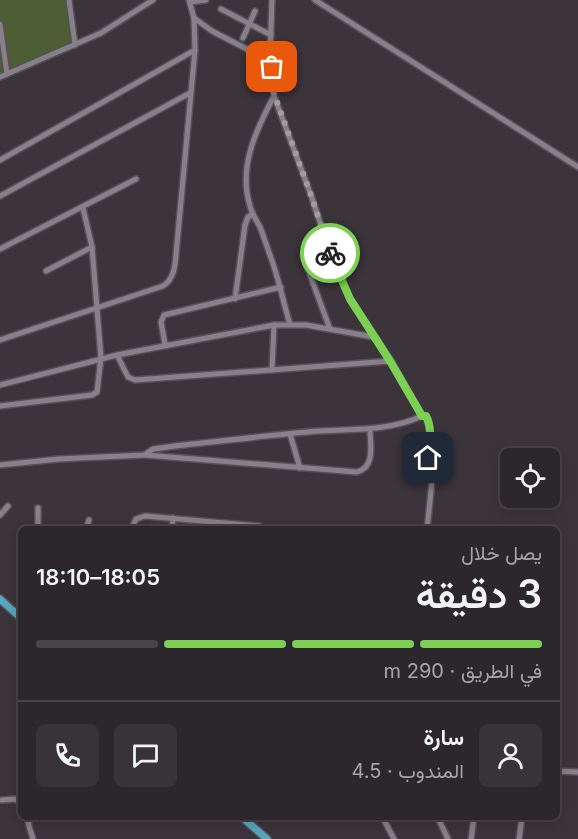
<!DOCTYPE html>
<html lang="ar">
<head>
<meta charset="utf-8">
<style>
	body { margin:0; font-family:Inter,Vazirmatn,sans-serif; background:#383338; color:#f1f3f6; direction:rtl; height:100vh; display:flex; flex-direction:column; font-size:22px; white-space:nowrap }
	* { box-sizing:border-box; margin:0 }
	p { font-size:20px; color:#a6a5a9 }
	.icon { flex:none; width:33px; height:33px; fill:none; stroke:currentColor; stroke-width:2; stroke-linecap:round; stroke-linejoin:round }
	.map { position:relative; flex:1; overflow:hidden; direction:ltr }
	.sheet { position:absolute; left:18px; top:526px; width:542px; height:294px; display:flex; flex-direction:column; background:#2c272c; border-radius:9px; box-shadow:0 3px 15px #0003,0 0 0 2px #484448; direction:rtl }
	.sheet>* { flex:none }
	.controls { position:absolute; left:500px; top:448px; display:grid; gap:12px }
	.controls a { display:grid; place-items:center; width:60px; height:60px; border-radius:9px; background:#2c272c; box-shadow:0 3px 15px #0003,0 0 0 2px #484448; font-size:30px }
	.pin { position:absolute; display:grid; place-items:center; width:51px; height:51px; color:#fff; margin:-26px; border-radius:12px; box-shadow:0 3px 9px #0006 }
	.courier { position:absolute; display:grid; place-items:center; width:60px; height:60px; margin:-30px; border:4px solid #7cd155; border-radius:50%; background:#fff; color:#222; box-shadow:0 2px 8px #0007 }
	.overview em { font-style:normal; font-weight:600 }
	.overview div { display:flex; flex-direction:column-reverse }
	.overview { display:flex; align-items:center; justify-content:space-between; height:102px; padding:0 18px }
	h1 { font-size:39px; font-weight:600; line-height:45px }
	.bar { display:grid; grid-template-columns:repeat(4,1fr); gap:9px 6px; align-content:center; height:72px; padding:0 18px }
	.bar i { height:8px; border-radius:4px; background:#484448 }
	.bar .selected { background:#7cd155 }
	.bar p { grid-column:span 4 }
	.line { display:flex; align-items:center; gap:15px; padding:0 18px; border-top:2px solid #484448 }
	.line div { flex:1 }
	.round { display:grid; place-items:center; flex:none; width:63px; height:63px; border-radius:9px; background:#383338 }
	.map>svg:first-child { display:block }
</style>
</head>
<body>
<div class="map">
<svg width="578" height="839" viewBox="0 0 578 839">
	<rect width="100%" height="100%" fill="#3b343b"/>
	<path fill="#4d5e34" d="M 0,0 L 66,0 L 75,45 L 0,78 Z"/>
	<g fill="none" stroke-linecap="round" stroke-linejoin="round">
		<defs>
			<g id="minor">
				<path d="M 69,0 L 75,45"/>
				<path d="M 315,0 L 578,167"/>
				<path d="M 190,2 L 206,0"/>
				<path d="M 221,9 L 271,35"/>
				<path d="M 194,18 L 212,31 L 264,58"/>
				<path d="M 0,24 L 7,74"/>
				<path d="M 243,38 L 255,11"/>
				<circle cx="267" cy="63" r="6"/>
				<path d="M 270,58 L 272,0"/>
				<path d="M 272,67 L 274,96 L 312,198 L 331,256 L 350,299 L 391,361 L 422,416 L 426,416 L 430,431 L 428,458 L 432,481 L 427,530"/>
				<path d="M 0,77 L 101,33 L 153,0"/>
				<path d="M 274,96 C 256,130 238,167 250,206 C 252,214 256,220 260,227 C 264,237 267,247 271,258 C 279,279 283,302 290,324"/>
				<path d="M 0,160 L 195,50"/>
				<path d="M 0,196 L 190,93"/>
				<path d="M 0,249 L 136,179"/>
				<path d="M 303,256 L 330,329"/>
				<path d="M 46,271 L 92,247"/>
				<path d="M 235,299 L 245,225 L 248,217 L 253,214"/>
				<path d="M 0,340 L 163,286 C 177,277 175,259 177,244 L 195,50 L 194,18 L 189,0"/>
				<path d="M 165,344 L 161,322 L 164,315 L 281,287"/>
				<path d="M 117,355 L 128,377 L 135,380 L 391,361"/>
				<path d="M 272,370 L 274,325"/>
				<path d="M 0,385 L 117,355 L 274,325 L 306,325 L 374,337"/>
				<path d="M 0,406 L 92,395 L 97,392 L 101,358 L 92,247 L 83,208"/>
				<path d="M 290,434 L 300,468"/>
				<path d="M 145,455 L 357,472 C 376,467 370,444 370,429"/>
				<path d="M 0,465 L 59,459 L 144,455 L 153,449 L 175,446 C 223,441 270,435 318,431 C 353,429 390,431 422,416"/>
				<path d="M 0,515 L 8,506"/>
				<path d="M 38,530 L 38,508"/>
				<path d="M 86,530 L 89,520"/>
				<path d="M 131,530 L 136,519 L 145,516 L 259,526 L 262,530"/>
				<path d="M 172,530 L 173,518"/>
				<path d="M 556,771 L 578,772"/>
				<path d="M 2,800 L 15,799 L 21,803"/>
				<path d="M 28,818 L 29,826 L 33,839"/>
				<path d="M 383,818 L 394,839"/>
				<path d="M 438,818 L 448,839"/>
				<path d="M 471,839 L 474,818"/>
				<path d="M 519,839 L 522,818"/>
			</g>
			<g id="major">
				<path d="M 0,599 L 21,618"/>
				<path d="M 243,818 L 267,839"/>
			</g>
		</defs>
		<use href="#minor" stroke="#555056" stroke-width="8"/>
		<use href="#major" stroke="#555056" stroke-width="10"/>
		<use href="#minor" stroke="#888088" stroke-width="5"/>
		<use href="#major" stroke="#57a7bf" stroke-width="7"/>
	</g>
	<g fill="none" stroke-linecap="round" stroke-linejoin="round">
		<path stroke="#a19ca1" stroke-width="6" stroke-dasharray="0 10.8" d="M 272,67 L 265,69 L 312,198 L 330,253"/>
		<path stroke="#7cd155" stroke-width="8" d="M 330,253 L 350,299 L 390,361 L 422,416 L 426,416 C 433,429 429,444 428,458"/>
	</g>
</svg>
<div class="controls">
<a><svg class="icon" aria-label="locate" viewBox="0 0 24 24"><circle cx="12" cy="12" r="6"/><path d="M12 2v4M12 18v4M2 12h4M18 12h4"/></svg></a>
</div>
<div class="pin" style="left:272px;top:67px;background:#ea580c"><svg class="icon" aria-label="bag" viewBox="0 0 24 24"><path d="M5 8h14l-1 12H6zM9 8a3 3 0 0 1 6 0"/></svg></div>
<div class="pin" style="left:428px;top:458px;background:#1f2937"><svg class="icon" aria-label="home" viewBox="0 0 24 24"><path d="M3 11l9-7 9 7M6 9v11h12V9"/></svg></div>
<div class="courier" style="left:330px;top:253px"><svg class="icon" aria-label="bike" viewBox="0 0 24 24"><circle cx="6" cy="16" r="4"/><circle cx="18" cy="16" r="4"/><path d="M6 16l4-8h5l3 8M10 8l3 8H6M13 5h3"/></svg></div>
<section class="sheet">
<div class="overview"><div><h1>3 دقيقة</h1><p>يصل خلال</p></div><em>18:05–18:10</em></div>
<div class="bar"><i class="selected"></i><i class="selected"></i><i class="selected"></i><i></i><p>في الطريق · 290 m</p></div>
<div class="line" style="height:108px"><a class="round"><svg class="icon" aria-label="person" viewBox="0 0 24 24"><circle cx="12" cy="8" r="4"/><path d="M4 21q1-7 8-7t8 7"/></svg></a><div><b>سارة</b><p>المندوب · 4.5</p></div><a class="round"><svg class="icon" aria-label="chat" viewBox="0 0 24 24"><path d="M4 5h16v11H9l-5 4z"/></svg></a><a class="round"><svg class="icon" aria-label="phone" viewBox="0 0 24 24"><path d="M5 4h4l2 5-3 2q2 4 5 5l2-3 5 2v4C11 20 4 13 5 4z"/></svg></a></div>
</section>
</div>
</body>
</html>
